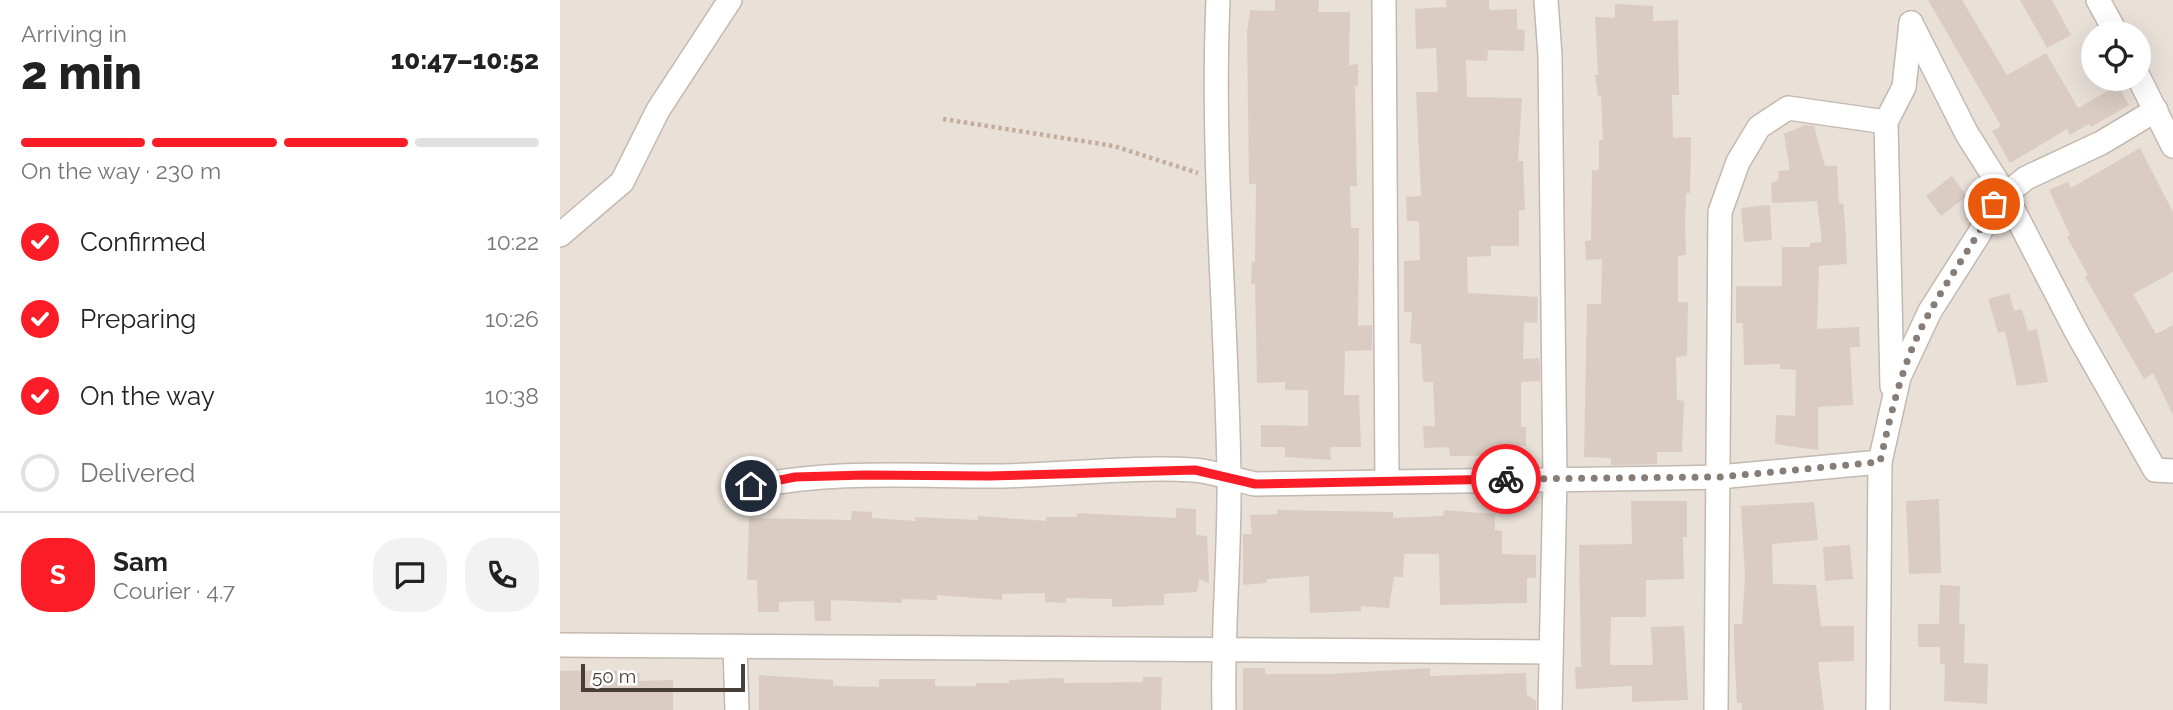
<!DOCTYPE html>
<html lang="en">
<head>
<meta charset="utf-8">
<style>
	body { margin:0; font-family:Raleway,sans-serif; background:#f2f2f2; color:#222; height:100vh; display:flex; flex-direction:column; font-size:26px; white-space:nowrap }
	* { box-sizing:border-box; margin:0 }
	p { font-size:23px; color:#767676 }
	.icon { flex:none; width:38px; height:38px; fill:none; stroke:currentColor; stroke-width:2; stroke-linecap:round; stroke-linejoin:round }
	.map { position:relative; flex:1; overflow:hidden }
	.panel { display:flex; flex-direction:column; background:#fff; width:560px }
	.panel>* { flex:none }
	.tools { position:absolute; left:1521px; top:21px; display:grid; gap:14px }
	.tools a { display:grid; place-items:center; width:70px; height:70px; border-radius:50%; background:#fff; box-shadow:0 7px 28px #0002; font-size:35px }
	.scale { position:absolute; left:21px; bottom:18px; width:164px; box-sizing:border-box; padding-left:7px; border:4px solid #493f38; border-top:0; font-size:19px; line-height:24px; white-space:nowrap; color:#493f38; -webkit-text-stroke:5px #fff; paint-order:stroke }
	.pin { position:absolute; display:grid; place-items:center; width:60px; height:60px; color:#fff; margin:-30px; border:4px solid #fff; border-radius:50%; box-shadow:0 2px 7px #0007 }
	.courier { position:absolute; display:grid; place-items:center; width:70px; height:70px; margin:-35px; border:5px solid #fa1c26; border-radius:50%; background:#fff; color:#222; box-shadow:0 2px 9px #0007 }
	.head em { font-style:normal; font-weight:800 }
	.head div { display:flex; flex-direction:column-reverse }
	.head { display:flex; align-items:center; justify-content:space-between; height:119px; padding:0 21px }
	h1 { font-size:46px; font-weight:800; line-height:52px }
	.bar { display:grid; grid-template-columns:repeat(4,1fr); gap:10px 7px; align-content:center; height:84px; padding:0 21px }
	.bar i { height:9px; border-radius:5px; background:#e0e0e0 }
	.bar .selected { background:#fa1c26 }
	.bar p { grid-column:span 4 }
	.line { display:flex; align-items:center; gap:18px; padding:0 21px; border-top:2px solid #e0e0e0 }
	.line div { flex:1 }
	.round { display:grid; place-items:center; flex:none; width:74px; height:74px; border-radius:28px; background:#f2f2f2 }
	ol { padding:0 21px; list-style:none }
	li { display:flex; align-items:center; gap:21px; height:77px }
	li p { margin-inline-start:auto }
	li .icon { padding:7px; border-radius:50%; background:#fa1c26; color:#fff; stroke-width:4 }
	li:last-child { color:#767676 }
	li i { width:38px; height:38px; border:4px solid #e0e0e0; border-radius:50% }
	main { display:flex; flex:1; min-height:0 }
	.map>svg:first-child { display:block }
</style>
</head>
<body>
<main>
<section class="panel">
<div class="head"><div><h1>2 min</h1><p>Arriving in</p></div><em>10:47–10:52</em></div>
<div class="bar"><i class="selected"></i><i class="selected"></i><i class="selected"></i><i></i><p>On the way · 230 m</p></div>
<ol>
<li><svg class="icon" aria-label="check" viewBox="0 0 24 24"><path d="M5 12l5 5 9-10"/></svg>Confirmed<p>10:22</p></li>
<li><svg class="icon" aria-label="check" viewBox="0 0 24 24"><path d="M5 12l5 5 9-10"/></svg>Preparing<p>10:26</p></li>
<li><svg class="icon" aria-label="check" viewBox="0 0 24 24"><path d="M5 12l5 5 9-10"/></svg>On the way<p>10:38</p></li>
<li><i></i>Delivered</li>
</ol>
<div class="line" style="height:126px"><b class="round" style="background:#fa1c26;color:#fff">S</b><div><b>Sam</b><p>Courier · 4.7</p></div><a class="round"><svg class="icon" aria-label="chat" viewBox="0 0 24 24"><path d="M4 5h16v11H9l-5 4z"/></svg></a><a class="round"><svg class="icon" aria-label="phone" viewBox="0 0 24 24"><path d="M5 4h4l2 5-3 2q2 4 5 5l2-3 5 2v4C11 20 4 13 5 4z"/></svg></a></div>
</section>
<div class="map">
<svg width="1613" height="710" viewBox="0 0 1613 710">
	<rect width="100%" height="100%" fill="#f5f0ea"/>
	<path fill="#e9e0d8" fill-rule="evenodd" d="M 0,0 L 1613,0 L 1613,710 L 0,710 ZM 1533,33 L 1578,33 L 1578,79 L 1533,79 Z"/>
	<g fill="#daccc2">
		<path d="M 715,0 L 759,0 L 758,12 L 790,12 L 789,65 L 798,64 L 798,86 L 795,86 L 797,186 L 790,186 L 791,228 L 799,228 L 798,326 L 812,325 L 812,350 L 785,351 L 784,395 L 799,395 L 801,447 L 770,447 L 771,460 L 725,457 L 725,447 L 701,447 L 701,425 L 748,426 L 748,390 L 725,390 L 725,382 L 697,383 L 695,284 L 691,284 L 692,262 L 695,262 L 696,184 L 689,184 L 687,32 L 690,10 L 715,11 Z"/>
		<path d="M 886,0 L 929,0 L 929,10 L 957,9 L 957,29 L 965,30 L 964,51 L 928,50 L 927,61 L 906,60 L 907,97 L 962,98 L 958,161 L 963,161 L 965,210 L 959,210 L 959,246 L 931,246 L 931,256 L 907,257 L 908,293 L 978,297 L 977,323 L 964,322 L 963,359 L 979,358 L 980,365 L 980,381 L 961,382 L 961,427 L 966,427 L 966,446 L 937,446 L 937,456 L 890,456 L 889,447 L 864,448 L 863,426 L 875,426 L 873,382 L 863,382 L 861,344 L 850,343 L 852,312 L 844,312 L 844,261 L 860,260 L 859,221 L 847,221 L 846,197 L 861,196 L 856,92 L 878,92 L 876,48 L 856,49 L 855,9 L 886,7 Z"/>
		<path d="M 1368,0 L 1402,0 L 1447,75 L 1486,53 L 1518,108 L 1558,85 L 1569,105 L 1531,127 L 1529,124 L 1510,135 L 1507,129 L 1450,163 L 1432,131 L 1441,126 Z"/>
		<path d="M 1460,0 L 1492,0 L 1511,35 L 1487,48 Z"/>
		<path d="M 1055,4 L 1093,6 L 1093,21 L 1118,20 L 1119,95 L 1112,95 L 1113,138 L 1131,137 L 1130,193 L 1126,193 L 1125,226 L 1126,255 L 1118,256 L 1118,302 L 1128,302 L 1127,356 L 1116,357 L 1117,400 L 1124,401 L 1122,452 L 1097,452 L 1097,464 L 1051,465 L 1051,458 L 1024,457 L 1027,304 L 1041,304 L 1042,259 L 1026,260 L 1025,241 L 1031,240 L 1032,170 L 1039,170 L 1039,140 L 1043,140 L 1041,96 L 1038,96 L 1035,75 L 1038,75 L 1035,17 L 1055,18 Z"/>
		<path d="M 1245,125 L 1254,126 L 1265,166 L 1277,166 L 1279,204 L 1283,203 L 1285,222 L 1287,264 L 1259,266 L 1257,329 L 1299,327 L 1300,347 L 1290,347 L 1293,405 L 1258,407 L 1258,450 L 1215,444 L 1216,415 L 1235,416 L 1236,370 L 1220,369 L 1220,364 L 1184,365 L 1183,323 L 1176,323 L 1176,286 L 1222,286 L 1222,247 L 1250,247 L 1250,243 L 1262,242 L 1257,201 L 1212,203 L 1211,183 L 1219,180 L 1218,171 L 1230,170 L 1224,134 Z"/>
		<path d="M 1580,148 L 1613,212 L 1613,272 L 1573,294 L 1596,334 L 1613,325 L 1613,415 L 1593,373 L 1584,379 L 1525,277 L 1528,275 L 1507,237 L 1510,235 L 1489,190 L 1508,182 L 1511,188 Z"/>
		<path d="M 1392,176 L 1407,196 L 1381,216 L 1366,196 Z"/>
		<path d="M 1210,205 L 1212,240 L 1184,242 L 1181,208 Z"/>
		<path d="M 1449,293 L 1454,311 L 1462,309 L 1468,331 L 1477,329 L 1488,382 L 1457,386 L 1445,331 L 1438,333 L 1428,299 Z"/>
		<path d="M 1379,499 L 1381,573 L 1349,574 L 1346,501 Z"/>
		<path d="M 1071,501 L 1127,501 L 1127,537 L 1123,537 L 1124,579 L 1086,580 L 1086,617 L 1051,617 L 1050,665 L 1093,665 L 1091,627 L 1124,626 L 1128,700 L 1072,702 L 1072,686 L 1016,689 L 1015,667 L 1021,667 L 1019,545 L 1072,544 Z"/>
		<path d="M 1254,502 L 1258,540 L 1212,544 L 1213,584 L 1256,585 L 1261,626 L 1294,626 L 1294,661 L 1258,662 L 1264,710 L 1182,710 L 1182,703 L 1177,703 L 1174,646 L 1174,624 L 1182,624 L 1185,577 L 1181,506 Z"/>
		<path d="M 616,508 L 636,509 L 636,535 L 647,536 L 649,583 L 639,579 L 637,592 L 604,594 L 604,605 L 552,607 L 552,599 L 506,598 L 506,603 L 485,602 L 485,593 L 442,594 L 442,600 L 377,595 L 377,600 L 342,599 L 342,603 L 271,600 L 271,621 L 255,621 L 254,601 L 219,602 L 219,612 L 198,612 L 197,580 L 187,580 L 189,518 L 291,520 L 292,511 L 312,512 L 312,518 L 355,521 L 355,517 L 418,520 L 418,516 L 486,521 L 486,517 L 517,517 L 517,513 L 616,518 Z"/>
		<path d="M 717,510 L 833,512 L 833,518 L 883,516 L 884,510 L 935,514 L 935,530 L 942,531 L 942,554 L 976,555 L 976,578 L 967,578 L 967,603 L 880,605 L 879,554 L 844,554 L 843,577 L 834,577 L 829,608 L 801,606 L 801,611 L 750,613 L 749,576 L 707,579 L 706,583 L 683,585 L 683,534 L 692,534 L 690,515 L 717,514 Z"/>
		<path d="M 1290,545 L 1293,579 L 1265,581 L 1263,547 Z"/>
		<path d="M 1380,585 L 1400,586 L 1399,624 L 1405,624 L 1404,663 L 1428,664 L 1427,704 L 1384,701 L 1385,664 L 1380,664 L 1380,647 L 1358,647 L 1358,624 L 1379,624 Z"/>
		<path d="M 683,668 L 705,668 L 705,674 L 769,674 L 870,668 L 870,676 L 966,673 L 967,695 L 976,701 L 976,710 L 683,710 Z"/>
		<path d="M 47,670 L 80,673 L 79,681 L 113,680 L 113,710 L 0,710 L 0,671 Z"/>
		<path d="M 199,675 L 273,680 L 273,686 L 319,687 L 319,679 L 375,679 L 375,686 L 416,686 L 416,683 L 449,683 L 449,680 L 494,678 L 504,678 L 504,683 L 583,682 L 583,677 L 602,677 L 601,710 L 199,710 Z"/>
	</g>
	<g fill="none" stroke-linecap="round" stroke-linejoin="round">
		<defs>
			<g id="street">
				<path d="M 658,0 C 651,159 667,318 669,477 C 670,555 662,632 664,710"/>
				<path d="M 824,0 L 827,481"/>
				<path d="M 986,0 L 990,56 L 995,478 L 990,710"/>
				<path d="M 1538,0 L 1556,33"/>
				<path d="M 1351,23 L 1407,134 L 1445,194 L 1517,333 L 1595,470 L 1613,471"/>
				<path d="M 1578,76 L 1613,146"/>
				<path d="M 0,235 L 62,182 L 98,110 L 170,0"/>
				<path d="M 1332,386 L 1326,122 L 1344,87 L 1351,23"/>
				<path d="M 191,487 C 271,470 350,476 430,476 C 496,476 569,466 633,470 C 653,471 675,480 695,484 L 1114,478 L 1159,477 L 1320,462"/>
				<path d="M 0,645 L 989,652"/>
				<path d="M 175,647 L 177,710"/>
				<path d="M 1156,710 L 1160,212 L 1178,162 L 1199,127 L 1228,108 L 1326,122"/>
				<path d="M 1318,710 L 1320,462 L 1339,377 L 1370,311 L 1419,234 L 1434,204 L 1466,178 L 1541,143 L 1596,110"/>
			</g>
		</defs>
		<use href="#street" stroke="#c4b8af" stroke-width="26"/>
		<path stroke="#c3ae9e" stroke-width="4.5" stroke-dasharray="3.5 3.5" stroke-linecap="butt" d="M 383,119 L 554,146 L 638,173"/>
		<use href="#street" stroke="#fff" stroke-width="23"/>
	</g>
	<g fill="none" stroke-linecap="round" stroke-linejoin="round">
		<path stroke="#857d76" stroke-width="7" stroke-dasharray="0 12.6" d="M 946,479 L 1159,477 L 1320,462 C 1332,409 1343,358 1371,310 C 1391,274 1416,241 1434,204"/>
		<path stroke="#fa1c26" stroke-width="9" d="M 191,486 L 235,477 L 305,475 L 429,476 L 635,470 L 695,484 L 946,479"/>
	</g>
</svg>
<div class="tools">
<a><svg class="icon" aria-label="locate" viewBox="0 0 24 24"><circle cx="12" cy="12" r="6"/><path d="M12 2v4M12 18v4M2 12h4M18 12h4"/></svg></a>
</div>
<div class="scale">50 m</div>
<div class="pin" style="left:1434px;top:204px;background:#ea580c"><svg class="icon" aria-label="bag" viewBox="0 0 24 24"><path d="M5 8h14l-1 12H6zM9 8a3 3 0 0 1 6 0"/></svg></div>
<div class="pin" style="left:191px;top:486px;background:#1f2937"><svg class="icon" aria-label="home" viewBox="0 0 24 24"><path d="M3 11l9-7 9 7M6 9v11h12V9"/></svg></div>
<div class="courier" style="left:946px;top:479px"><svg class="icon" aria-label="bike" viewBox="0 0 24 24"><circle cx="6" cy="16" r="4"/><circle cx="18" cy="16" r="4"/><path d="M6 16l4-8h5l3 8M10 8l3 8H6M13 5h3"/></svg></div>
</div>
</main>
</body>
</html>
